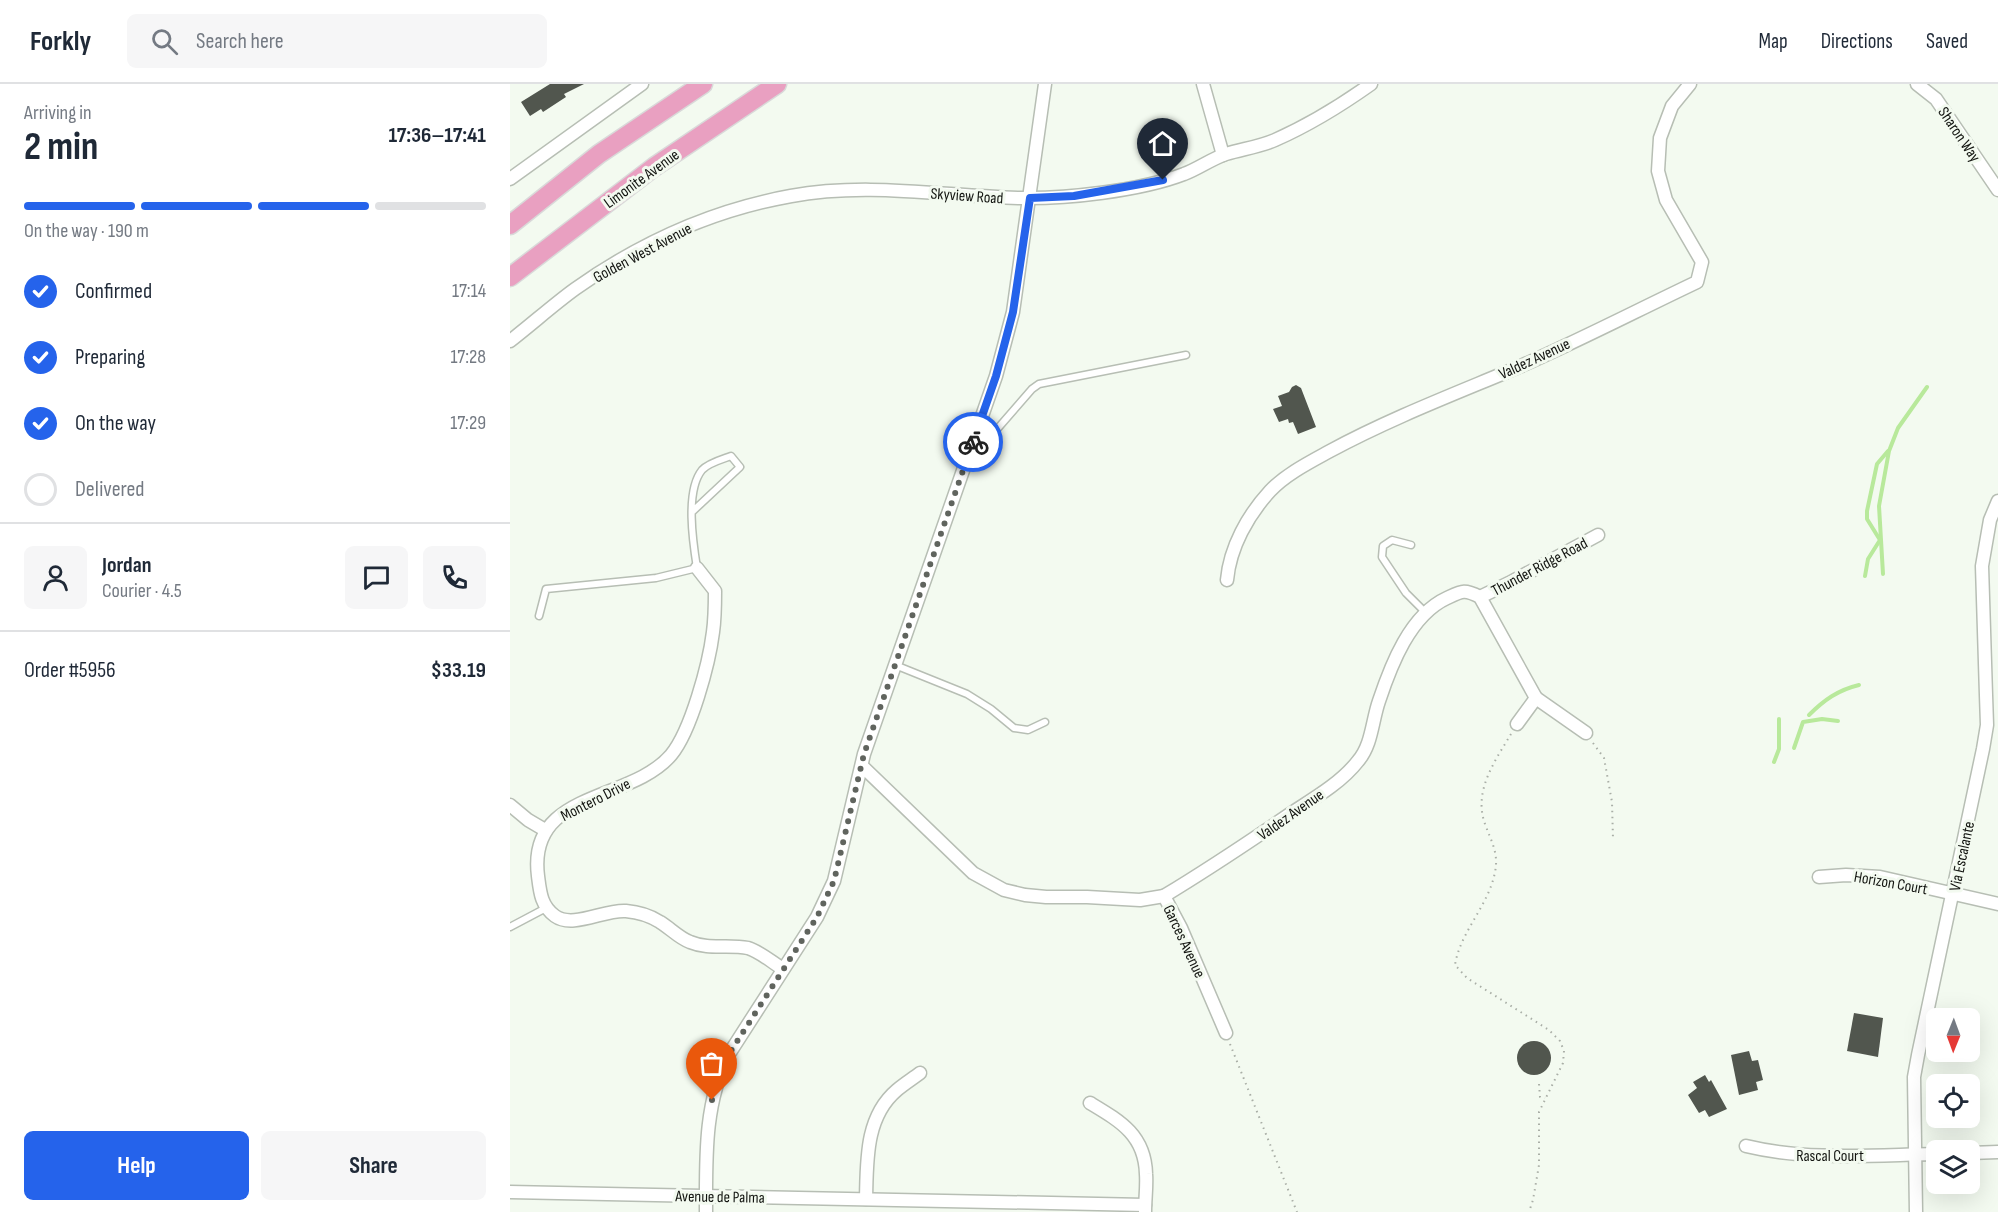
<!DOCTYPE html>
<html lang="en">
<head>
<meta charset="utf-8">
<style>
	body { margin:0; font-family:"Sofia Sans Condensed",sans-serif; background:#f6f6f7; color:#1f2937; height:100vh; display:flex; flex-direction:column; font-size:22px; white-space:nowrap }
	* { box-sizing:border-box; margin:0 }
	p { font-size:20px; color:#747a83 }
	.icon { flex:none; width:33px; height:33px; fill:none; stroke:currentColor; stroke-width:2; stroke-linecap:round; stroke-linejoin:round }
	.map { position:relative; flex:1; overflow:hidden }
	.sheet { display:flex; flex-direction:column; background:#fff; width:510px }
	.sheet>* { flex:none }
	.needle { width:39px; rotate:181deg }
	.controls { position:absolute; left:1416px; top:924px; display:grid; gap:12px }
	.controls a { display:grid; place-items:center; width:54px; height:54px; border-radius:9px; background:#fff; box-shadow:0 6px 24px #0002; font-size:30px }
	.pin { position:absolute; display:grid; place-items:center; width:51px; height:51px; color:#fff; margin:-62px -26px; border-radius:50% 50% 50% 0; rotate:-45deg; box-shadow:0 0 6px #0007 }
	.pin .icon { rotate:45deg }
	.courier { position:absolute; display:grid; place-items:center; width:60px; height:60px; margin:-30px; border:4px solid #2563eb; border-radius:50%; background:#fff; color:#222; box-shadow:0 2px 8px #0007 }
	.overview em { font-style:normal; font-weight:700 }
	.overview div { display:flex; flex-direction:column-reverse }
	.overview { display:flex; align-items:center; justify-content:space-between; height:102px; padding:0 24px }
	h1 { font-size:39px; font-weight:700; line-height:45px }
	.bar { display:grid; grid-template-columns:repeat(4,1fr); gap:9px 6px; align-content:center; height:72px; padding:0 24px }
	.bar i { height:8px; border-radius:4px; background:#e0e1e3 }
	.bar .on { background:#2563eb }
	.bar p { grid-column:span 4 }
	.line { display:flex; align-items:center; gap:15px; padding:0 24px; border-top:2px solid #e0e1e3 }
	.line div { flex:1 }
	.round { display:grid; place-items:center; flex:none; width:63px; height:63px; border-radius:9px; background:#f6f6f7 }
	ol { padding:0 24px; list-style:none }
	li { display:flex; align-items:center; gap:18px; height:66px }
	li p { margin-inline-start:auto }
	li .icon { padding:6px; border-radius:50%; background:#2563eb; color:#fff; stroke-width:4 }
	li:last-child { color:#747a83 }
	li i { width:33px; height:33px; border:3px solid #e0e1e3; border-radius:50% }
	.cta { display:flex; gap:12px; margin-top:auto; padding:12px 24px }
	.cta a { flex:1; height:69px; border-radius:9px; background:#2563eb; color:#fff; font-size:24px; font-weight:700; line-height:69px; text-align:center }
	.cta a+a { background:#f6f6f7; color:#1f2937 }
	header { display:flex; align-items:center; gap:36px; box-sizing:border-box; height:84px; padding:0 30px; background:#fff; border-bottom:2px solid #e0e1e3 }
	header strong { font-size:28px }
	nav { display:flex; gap:33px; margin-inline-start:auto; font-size:21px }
	.search { width:420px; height:54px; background:#f6f6f7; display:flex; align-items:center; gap:15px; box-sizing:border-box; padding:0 21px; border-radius:9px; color:#747a83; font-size:22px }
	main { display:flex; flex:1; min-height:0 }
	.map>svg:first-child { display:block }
</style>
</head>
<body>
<header>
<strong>Forkly</strong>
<div class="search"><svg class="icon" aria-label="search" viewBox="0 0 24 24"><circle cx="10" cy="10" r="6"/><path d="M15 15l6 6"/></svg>Search here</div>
<nav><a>Map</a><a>Directions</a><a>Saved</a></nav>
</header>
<main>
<section class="sheet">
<div class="overview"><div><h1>2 min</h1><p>Arriving in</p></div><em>17:36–17:41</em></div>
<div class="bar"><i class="on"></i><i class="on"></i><i class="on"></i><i></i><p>On the way · 190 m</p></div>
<ol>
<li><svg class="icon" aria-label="check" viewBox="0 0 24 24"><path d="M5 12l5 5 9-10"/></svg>Confirmed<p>17:14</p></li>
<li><svg class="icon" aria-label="check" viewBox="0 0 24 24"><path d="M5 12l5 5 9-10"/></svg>Preparing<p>17:28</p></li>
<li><svg class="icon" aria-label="check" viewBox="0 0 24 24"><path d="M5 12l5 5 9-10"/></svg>On the way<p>17:29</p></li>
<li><i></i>Delivered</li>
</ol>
<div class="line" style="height:108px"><a class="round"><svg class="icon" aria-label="person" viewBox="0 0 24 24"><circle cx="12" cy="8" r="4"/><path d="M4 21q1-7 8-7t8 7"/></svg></a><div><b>Jordan</b><p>Courier · 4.5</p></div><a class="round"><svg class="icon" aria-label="chat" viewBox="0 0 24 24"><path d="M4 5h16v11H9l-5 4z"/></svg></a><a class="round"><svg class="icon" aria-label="phone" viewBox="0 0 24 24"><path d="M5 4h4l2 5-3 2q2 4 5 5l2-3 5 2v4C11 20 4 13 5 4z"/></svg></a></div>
<div class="line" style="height:78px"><div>Order #5956</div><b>$33.19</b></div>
<div class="cta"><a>Help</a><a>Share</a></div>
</section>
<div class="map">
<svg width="1488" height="1128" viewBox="0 0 1488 1128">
	<rect width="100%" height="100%" fill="#f3faf0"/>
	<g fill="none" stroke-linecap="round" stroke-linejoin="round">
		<g stroke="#b8e99b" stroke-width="4">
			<path d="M 1373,490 L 1369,422 L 1379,367 L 1388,344 L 1417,303"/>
			<path d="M 1355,492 L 1358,475 L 1370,456 L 1357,435 L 1357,427 L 1367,380 L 1378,367"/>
			<path d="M 1299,631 C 1314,616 1328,606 1349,601"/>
			<path d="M 1284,664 L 1293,638 L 1312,635 L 1328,637"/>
			<path d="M 1264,678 L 1269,665 L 1269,635"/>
		</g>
	</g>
	<g fill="#51564e">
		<path d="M 40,0 L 74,0 L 54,10 L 56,13 L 33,28 L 31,25 L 20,32 L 11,18 Z"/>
		<path d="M 786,301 L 791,304 L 806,343 L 788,350 L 783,338 L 779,339 L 778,335 L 769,338 L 763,325 L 772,322 L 768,312 L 779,308 L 782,303 Z"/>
		<path d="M 1344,929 L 1373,934 L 1368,973 L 1337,967 Z"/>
		<circle cx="1024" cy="974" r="17"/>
		<path d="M 1239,967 L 1242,977 L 1248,976 L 1253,996 L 1246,998 L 1248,1006 L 1229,1011 L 1221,971 Z"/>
		<path d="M 1195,991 L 1199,998 L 1201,996 L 1217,1025 L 1199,1033 L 1195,1026 L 1189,1029 L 1178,1011 L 1187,1004 L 1183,998 Z"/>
	</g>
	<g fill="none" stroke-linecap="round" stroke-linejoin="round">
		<defs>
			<g id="service">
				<path d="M 466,350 L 482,351 L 522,305 L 529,300 L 676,271"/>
				<path d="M 901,461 L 882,456 L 873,462 L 872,473 L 896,509 L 915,528"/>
				<path d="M 29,532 L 36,505 L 146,494 L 187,484 C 183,459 175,407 192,386 C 198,379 213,375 221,372 L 230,383 L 183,427"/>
				<path d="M 385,581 L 457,610 L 481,625 L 504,644 L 518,646 L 535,638"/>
				<path d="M 0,843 L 36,824"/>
			</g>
			<g id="minor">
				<path d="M 693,0 L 713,71"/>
				<path d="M 1407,0 L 1426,15 L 1488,106"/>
				<path d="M 0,95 L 132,0"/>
				<path d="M 0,257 C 22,240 43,221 65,205 C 130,159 203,126 281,112 C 357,98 433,112 509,114 C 555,115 630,107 674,90 C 688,85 701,75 716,70 C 732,65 749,63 765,56 C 799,41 830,22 861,0"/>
				<path d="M 187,484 L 205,507 C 205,520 205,534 203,548 C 199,580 181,647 161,671 C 120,719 17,706 28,792 C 30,808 31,822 45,832 C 63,845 95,825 116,827 C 128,828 139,831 150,838 C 160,844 169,854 180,858 C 199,866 218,860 238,864 C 249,867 263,879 273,885"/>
				<path d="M 717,496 C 720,463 738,431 760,407 C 776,390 800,378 820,367 C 881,334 947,309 1011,282 C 1070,256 1128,226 1187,198 L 1192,178 L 1156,116 L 1148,87 L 1150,54 L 1162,22 L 1180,0"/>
				<path d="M 970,513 L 999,499 L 1088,451"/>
				<path d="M 1026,614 L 1076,649"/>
				<path d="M 352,682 L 463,789 L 494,806 L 515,811 L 536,813 L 577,813 L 630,816 L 654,812 L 671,844 L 716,949"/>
				<path d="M 0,721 L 18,736 L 35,746"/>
				<path d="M 1309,793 L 1336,791 L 1370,793 L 1488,820"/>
				<path d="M 654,812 C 697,786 739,758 780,730 C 803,715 831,699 848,677 C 862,661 862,637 869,617 C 881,581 900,531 937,514 C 952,507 954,505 970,513 L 1026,614 L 1007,640"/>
				<path d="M 580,1019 C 610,1037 635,1051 636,1090 C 637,1102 635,1115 635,1128"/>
				<path d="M 1236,1062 C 1298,1077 1363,1071 1426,1070"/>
				<path d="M 1460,1069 L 1488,1068"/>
				<path d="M 0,1108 L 635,1121"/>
				<path d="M 356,1115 C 357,1077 355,1033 387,1006 C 394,1000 402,995 410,989"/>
				<path d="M 196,1128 C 196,1074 194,1019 219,970 L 307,833 L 324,797 L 354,670 L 486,292 L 503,228 L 535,0"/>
				<path d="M 1406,1128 L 1404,993 L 1408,971 L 1473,665 L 1477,641 L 1476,611 L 1472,482 L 1480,436 L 1488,417"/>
			</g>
			<g id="primary">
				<path d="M 0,141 L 89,70 L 193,0"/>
				<path d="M 0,193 L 144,83 L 267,0"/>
			</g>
		</defs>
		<use href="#service" stroke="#b7beb4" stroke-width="9"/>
		<use href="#minor" stroke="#b7beb4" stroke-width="15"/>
		<use href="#primary" stroke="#d9d9d9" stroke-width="21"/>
		<g stroke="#a9aea6" stroke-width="2" stroke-dasharray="1.5 4.5" stroke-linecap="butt">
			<path d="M 1001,650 C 985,677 963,707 975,740 C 981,757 989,769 985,788 C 979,821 950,848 945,881 L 957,894 L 1039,946 L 1050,957 L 1054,967 L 1053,979 L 1029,1028 L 1029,1081 L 1023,1116 L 1019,1128"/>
			<path d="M 1083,659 L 1094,674 L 1102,718 L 1103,755"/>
			<path d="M 720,960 L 787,1128"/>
			<path d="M 1029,1000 L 1030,1013 L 1035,1014"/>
		</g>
		<use href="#service" stroke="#fff" stroke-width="6"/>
		<use href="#minor" stroke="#fff" stroke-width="12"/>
		<use href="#primary" stroke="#e9a0c1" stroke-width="18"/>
	</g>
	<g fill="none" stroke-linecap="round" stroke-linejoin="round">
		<path stroke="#60645e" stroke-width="6" stroke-dasharray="0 10.8" d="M 202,1016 L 212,984 L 219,970 L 307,833 L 324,797 L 354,670 L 463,358"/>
		<path stroke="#2563eb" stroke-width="8" d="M 463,358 L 486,292 L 503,228 L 520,114 L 564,112 L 653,96"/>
	</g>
	<g text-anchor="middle" stroke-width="6" stroke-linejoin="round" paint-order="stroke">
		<g font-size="16" fill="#11130f" stroke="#f3faf0">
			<text transform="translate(1450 50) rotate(56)" y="6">Sharon Way</text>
			<text transform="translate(131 94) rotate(-36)" y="6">Limonite Avenue</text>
			<text transform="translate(457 111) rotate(4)" y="6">Skyview Road</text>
			<text transform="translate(132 168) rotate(-28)" y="6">Golden West Avenue</text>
			<text transform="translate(1024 274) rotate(-25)" y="6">Valdez Avenue</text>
			<text transform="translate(1029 482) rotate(-28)" y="6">Thunder Ridge Road</text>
			<text transform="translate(85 715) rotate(-27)" y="6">Montero Drive</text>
			<text transform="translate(780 730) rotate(-35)" y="6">Valdez Avenue</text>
			<text transform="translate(1451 772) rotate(-78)" y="6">Via Escalante</text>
			<text transform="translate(1381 798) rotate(10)" y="6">Horizon Court</text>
			<text transform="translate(675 857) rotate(65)" y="6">Garces Avenue</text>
			<text x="1320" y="1077">Rascal Court</text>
			<text transform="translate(210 1112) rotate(1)" y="6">Avenue de Palma</text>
		</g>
	</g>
</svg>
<div class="controls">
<a><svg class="needle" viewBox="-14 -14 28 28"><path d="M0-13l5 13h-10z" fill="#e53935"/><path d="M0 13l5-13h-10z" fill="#747a83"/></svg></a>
<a><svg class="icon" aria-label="locate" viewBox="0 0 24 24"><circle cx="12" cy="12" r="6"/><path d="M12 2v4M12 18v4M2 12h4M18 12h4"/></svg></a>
<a><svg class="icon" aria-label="layers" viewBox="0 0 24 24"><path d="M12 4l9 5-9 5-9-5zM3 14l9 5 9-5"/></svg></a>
</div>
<div class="pin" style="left:202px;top:1016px;background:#ea580c"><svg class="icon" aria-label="bag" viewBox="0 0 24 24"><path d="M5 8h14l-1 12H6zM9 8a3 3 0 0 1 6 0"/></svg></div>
<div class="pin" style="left:653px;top:96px;background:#1f2937"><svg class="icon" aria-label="home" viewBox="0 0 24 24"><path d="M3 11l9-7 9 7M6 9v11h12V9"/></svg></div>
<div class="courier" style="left:463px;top:358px"><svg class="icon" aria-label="bike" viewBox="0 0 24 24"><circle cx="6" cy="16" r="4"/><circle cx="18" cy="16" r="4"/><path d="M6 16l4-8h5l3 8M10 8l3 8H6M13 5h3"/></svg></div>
</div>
</main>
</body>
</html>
